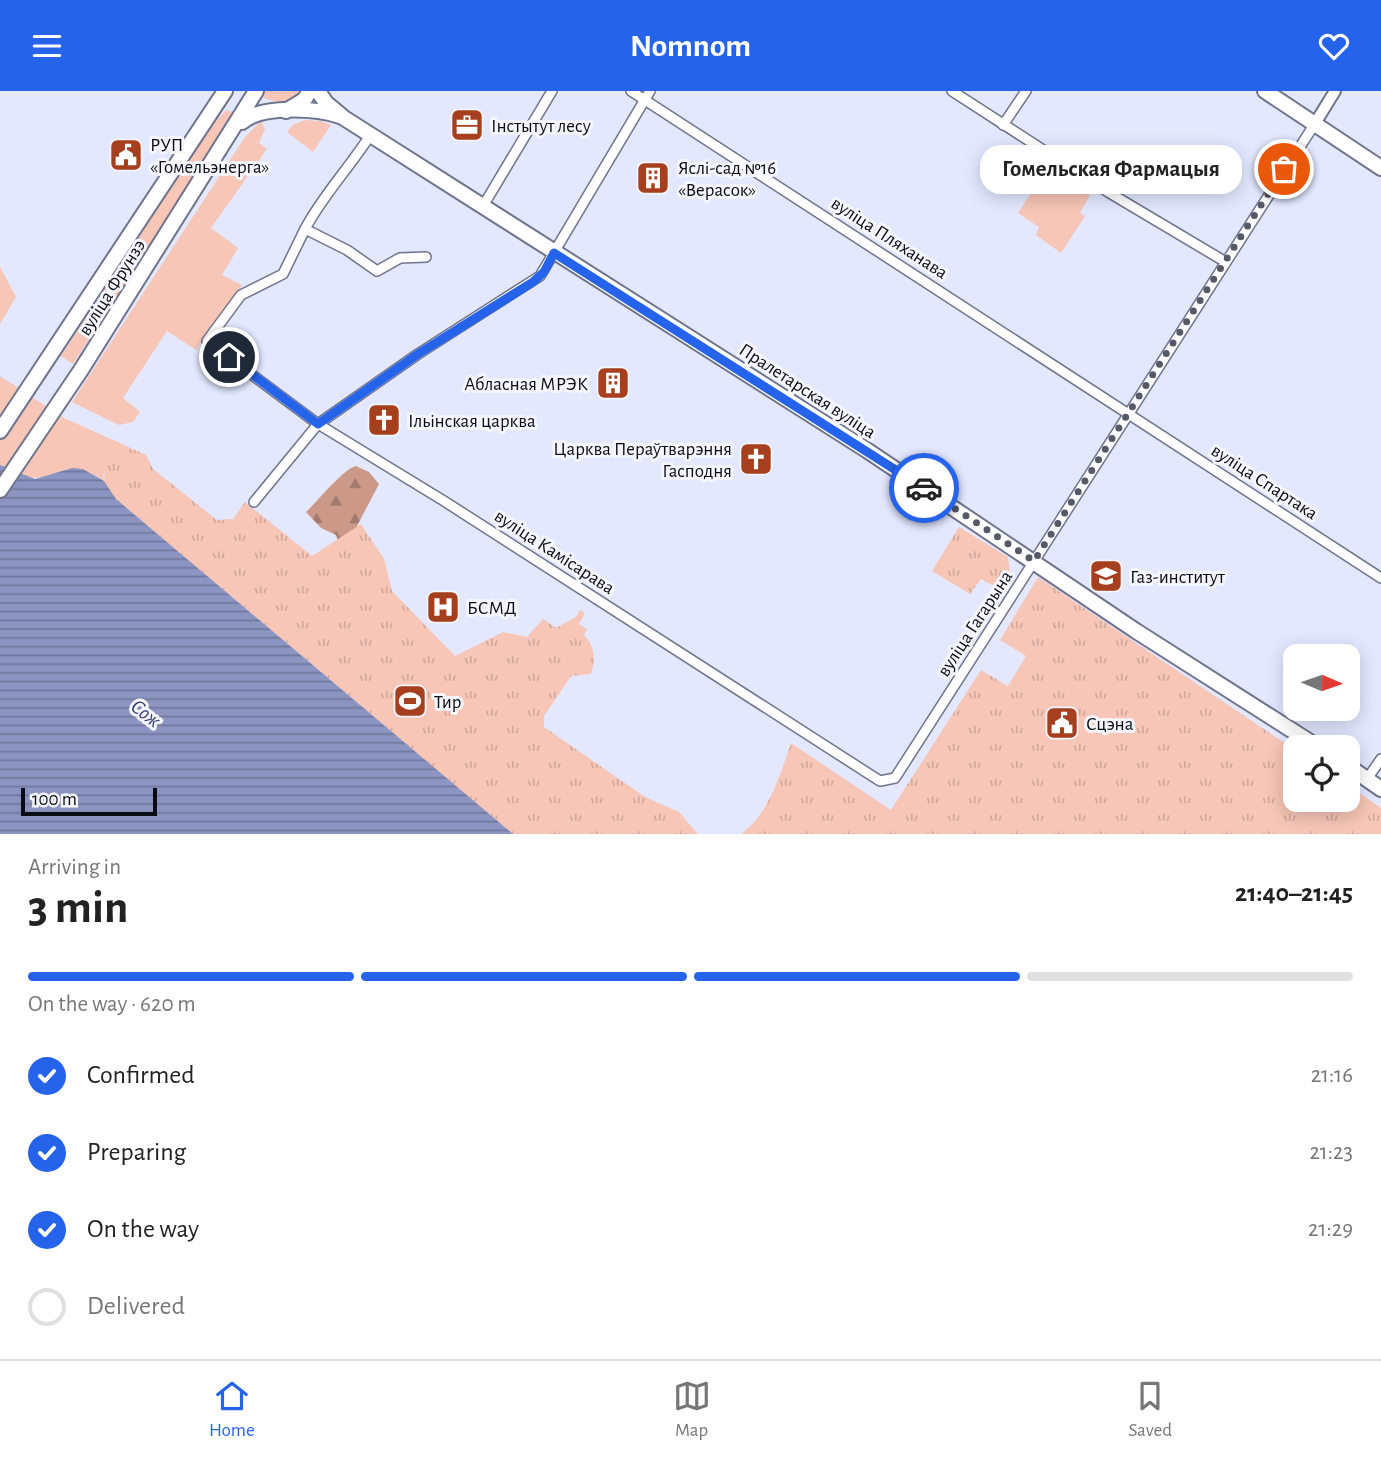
<!DOCTYPE html>
<html lang="en">
<head>
<meta charset="utf-8">
<style>
	body { margin:0; font-family:"Alegreya Sans",sans-serif; background:#f2f2f2; color:#222; height:100vh; display:flex; flex-direction:column; font-size:26px; white-space:nowrap }
	* { box-sizing:border-box; margin:0 }
	p { font-size:23px; color:#767676 }
	.icon { flex:none; width:38px; height:38px; fill:none; stroke:currentColor; stroke-width:2; stroke-linecap:round; stroke-linejoin:round }
	.map { position:relative; height:743px; overflow:hidden }
	.side { display:flex; flex-direction:column; background:#fff; flex:1 }
	.side>* { flex:none }
	.needle { width:46px; rotate:92deg }
	.controls { position:absolute; left:1283px; top:553px; display:grid; gap:14px }
	.controls a { display:grid; place-items:center; width:77px; height:77px; border-radius:14px; background:#fff; box-shadow:0 4px 18px #0003; font-size:35px }
	.scale { position:absolute; left:21px; bottom:18px; width:136px; box-sizing:border-box; padding-left:7px; border:4px solid #0a0c15; border-top:0; font-size:19px; line-height:24px; white-space:nowrap; color:#0a0c15; -webkit-text-stroke:5px #f5f6fc; paint-order:stroke }
	.pin { position:absolute; display:grid; place-items:center; width:60px; height:60px; color:#fff; margin:-30px; border:4px solid #fff; border-radius:50%; box-shadow:0 2px 7px #0007 }
	.courier { position:absolute; display:grid; place-items:center; width:70px; height:70px; margin:-35px; border:5px solid #2563eb; border-radius:50%; background:#fff; color:#222; box-shadow:0 2px 9px #0007 }
	.bubble { position:absolute; height:49px; border-radius:21px; background:#fff; box-shadow:0 4px 18px #0003; font-size:23px; font-weight:700; line-height:49px; text-align:center }
	.headline em { font-style:normal; font-weight:700 }
	.headline div { display:flex; flex-direction:column-reverse }
	.headline { display:flex; align-items:center; justify-content:space-between; height:119px; padding:0 28px }
	h1 { font-size:46px; font-weight:700; line-height:52px }
	.bar { display:grid; grid-template-columns:repeat(4,1fr); gap:10px 7px; align-content:center; height:84px; padding:0 28px }
	.bar i { height:9px; border-radius:5px; background:#e0e0e0 }
	.bar .active { background:#2563eb }
	.bar p { grid-column:span 4 }
	ol { padding:0 28px; list-style:none }
	li { display:flex; align-items:center; gap:21px; height:77px }
	li p { margin-inline-start:auto }
	li .icon { padding:7px; border-radius:50%; background:#2563eb; color:#fff; stroke-width:4 }
	li:last-child { color:#767676 }
	li i { width:38px; height:38px; border:4px solid #e0e0e0; border-radius:50% }
	header { display:flex; justify-content:space-between; align-items:center; height:91px; padding:0 28px; background:#2563eb; color:#fff; font-size:32px; font-weight:700 }
	.menu { display:flex; justify-content:space-around; align-items:center; height:98px; border-top:2px solid #e0e0e0; background:#fff; font-size:19px; color:#767676 }
	.menu a { display:grid; justify-items:center; gap:4px }
	.menu .active { color:#2563eb }
	.map>svg:first-child { display:block }
</style>
</head>
<body>
<header><svg class="icon" aria-label="menu" viewBox="0 0 24 24"><path d="M4 6h16M4 12h16M4 18h16"/></svg>Nomnom<svg class="icon" aria-label="heart" viewBox="0 0 24 24"><path d="M12 20l-8-8c-3-5 5-10 8-4 3-6 11-1 8 4z"/></svg></header>
<div class="map">
<svg width="1381" height="743" viewBox="0 0 1381 743">
	<defs>
		<pattern id="forest-firs" width="22" height="20" patternUnits="userSpaceOnUse" patternTransform="scale(1.75)"><rect width="22" height="20" fill="#cc9989"/><path d="M5 1l3.5 6h-7zM16 11l3.5 6h-7z" fill="#a47b6f"/></pattern>
		<pattern id="park-tufts" width="24" height="20" patternUnits="userSpaceOnUse" patternTransform="scale(1.75)"><rect width="24" height="20" fill="#f7c6b7"/><path d="M3 7l-1-3M5 7V3M7 7l1-3M15 17l-1-3M17 17v-4M19 17l1-3" fill="none" stroke="#d2a99c"/></pattern>
		<pattern id="water-rules" width="6" height="5" patternUnits="userSpaceOnUse" patternTransform="scale(1.75)"><rect width="6" height="5" fill="#8c95c1"/><path d="M0 2.5h6" fill="none" stroke="#71789c"/></pattern>
	</defs>
	<rect width="100%" height="100%" fill="#e3e8ff"/>
	<g fill="#f7c6b7">
		<path d="M 262,0 L 301,0 C 290,14 274,14 260,4 Z"/>
		<path d="M 226,19 L 233,21 L 232,29 L 73,273 L 61,265 L 213,33 Z"/>
		<path d="M 305,29 L 321,30 L 331,34 L 313,61 L 287,41 L 293,34 Z"/>
		<path d="M 261,30 L 265,38 L 259,52 L 267,58 L 211,137 L 238,157 L 222,184 L 242,194 L 196,259 L 167,240 L 123,307 L 140,321 L 133,331 L 119,334 L 72,311 L 245,46 Z"/>
		<path d="M 1050,73 L 1093,98 L 1080,122 L 1085,125 L 1061,162 L 1036,144 L 1039,136 L 1018,122 Z"/>
		<path d="M 0,176 L 16,206 L 0,233 Z"/>
		<path d="M 0,285 L 64,327 L 133,358 L 127,358 L 103,384 L 104,390 L 94,384 L 67,378 L 47,386 L 29,387 L 0,374 Z"/>
	</g>
	<path fill="url(#forest-firs)" d="M 356,375 L 369,381 L 379,393 L 357,435 L 390,505 L 476,608 L 343,463 L 336,444 L 321,437 L 306,421 C 318,410 344,377 356,375 Z"/>
	<g fill="url(#park-tufts)">
		<path d="M 133,358 L 146,364 L 153,378 L 217,429 L 233,428 L 245,411 L 312,465 L 361,433 L 384,468 L 392,500 L 455,565 L 503,541 L 527,546 L 543,528 L 556,537 L 576,526 L 580,519 L 585,522 L 579,533 L 587,538 L 584,544 C 595,555 596,569 591,583 L 571,585 L 544,625 L 544,636 L 645,706 L 679,721 L 698,743 L 513,743 L 110,403 L 104,390 L 106,371 L 120,359 Z"/>
		<path d="M 959,436 L 1008,466 L 1010,482 L 999,498 L 981,488 L 970,503 L 932,480 Z"/>
		<path d="M 1038,486 L 1295,659 L 1295,709 L 1348,709 L 1348,694 L 1381,717 L 1381,743 L 741,743 C 769,723 780,684 791,652 L 891,719 L 981,579 L 1008,595 L 1026,565 L 1000,549 Z"/>
	</g>
	<path fill="url(#water-rules)" d="M 0,374 L 35,388 L 72,377 L 83,378 L 104,390 L 116,408 L 513,743 L 0,743 Z"/>
	<g fill="none" stroke-linecap="round" stroke-linejoin="round">
		<defs>
			<g id="minor">
				<path d="M 631,0 L 1381,487"/>
				<path d="M 952,0 L 1108,101 L 1224,170"/>
				<path d="M 1003,34 L 1026,0"/>
				<path d="M 483,115 L 552,0"/>
				<path d="M 305,138 C 323,104 350,76 371,43"/>
				<path d="M 426,166 L 400,167 L 377,180 L 347,159 L 305,138 L 283,183 L 241,204 L 207,250 L 318,333 L 444,410 L 880,690 L 895,687 L 1314,34"/>
				<path d="M 254,411 L 318,333 L 418,263 L 540,185 L 650,0"/>
				<path d="M 1367,688 L 1381,668"/>
			</g>
			<path id="tertiary" d="M 1314,34 L 1335,0"/>
			<g id="primary">
				<path d="M 318,0 L 326,12 L 344,27 L 868,360 L 1136,540 L 1318,656"/>
				<path d="M 1265,0 L 1381,77"/>
				<path d="M 286,20 L 304,9 L 310,0"/>
				<path d="M 242,31 C 261,14 316,17 340,25"/>
				<path d="M 0,340 L 225,0"/>
				<path d="M 0,399 L 81,279 L 256,0"/>
				<path d="M 1348,675 L 1381,698"/>
			</g>
		</defs>
		<use href="#minor" stroke="#6f748d" stroke-width="12"/>
		<use href="#tertiary" stroke="#6f748d" stroke-width="14"/>
		<use href="#primary" stroke="#6f748d" stroke-width="18"/>
		<use href="#minor" stroke="#fff" stroke-width="9"/>
		<use href="#tertiary" stroke="#fff" stroke-width="10"/>
		<use href="#primary" stroke="#fff" stroke-width="14"/>
	</g>
	<g fill="none" stroke-linecap="round" stroke-linejoin="round">
		<path stroke="#565967" stroke-width="7" stroke-dasharray="0 12.6" d="M 924,397 L 1034,470 L 1284,78"/>
		<path stroke="#2563eb" stroke-width="9" d="M 229,266 L 318,333 L 418,263 L 533,191 L 544,181 L 554,162 L 924,397"/>
	</g>
	<defs>
		<symbol id="office-square" viewBox="-11 -11 22 22"><rect x="-9" y="-9" width="18" height="18" rx="4" fill="#a63f1d" stroke="#f5f6fc"/><path d="M-6-3h4V-5.5h4V-3h4V5H-6ZM-1-4.5V-3h2v-1.5ZM-6 0V1H6V0Z" fill="#fff"/></symbol>
		<symbol id="civic-square" viewBox="-11 -11 22 22"><rect x="-9" y="-9" width="18" height="18" rx="4" fill="#a63f1d" stroke="#f5f6fc"/><path d="M-.6-6.5H3V-4.5H.6V-3L4-1V1h2V6H-6V1h2V-1L-.6-3ZM-1.2 2.5V6h2.4V2.5Z" fill="#fff"/></symbol>
		<symbol id="building-square" viewBox="-11 -11 22 22"><rect x="-9" y="-9" width="18" height="18" rx="4" fill="#a63f1d" stroke="#f5f6fc"/><path d="M-4-6H4V6H1V3H-1V6H-4ZM-2.5-4.3h1.7v1.8h-1.7ZM.8-4.3h1.7v1.8H.8ZM-2.5-1h1.7V.8h-1.7ZM.8-1h1.7V.8H.8Z" fill="#fff"/></symbol>
		<symbol id="church-square" viewBox="-11 -11 22 22"><rect x="-9" y="-9" width="18" height="18" rx="4" fill="#a63f1d" stroke="#f5f6fc"/><path d="M-1.2-6h2.4v3.5h3.3v2.4h-3.3V6h-2.4V-.1h-3.3v-2.4h3.3Z" fill="#fff"/></symbol>
		<symbol id="university-square" viewBox="-11 -11 22 22"><rect x="-9" y="-9" width="18" height="18" rx="4" fill="#a63f1d" stroke="#f5f6fc"/><path d="M0-5L7-2L0 1L-7-2ZM-4 1L0 2.5L4 1V4Q0 6-4 4Z" fill="#fff"/></symbol>
		<symbol id="hospital-square" viewBox="-11 -11 22 22"><rect x="-9" y="-9" width="18" height="18" rx="4" fill="#a63f1d" stroke="#f5f6fc"/><path d="M-5-5h3v3.5h4V-5h3V5h-3V1.5h-4V5h-3Z" fill="#fff"/></symbol>
		<symbol id="stadium-square" viewBox="-11 -11 22 22"><rect x="-9" y="-9" width="18" height="18" rx="4" fill="#a63f1d" stroke="#f5f6fc"/><path d="M0-5a6.5 5 0 1 0 0 10a6.5 5 0 1 0 0-10ZM-3.5-1.8h7v3.6h-7Z" fill="#fff"/></symbol>
	</defs>
	<g fill-rule="evenodd">
		<use href="#office-square" x="448" y="15" width="38" height="38"/>
		<use href="#civic-square" x="107" y="45" width="38" height="38"/>
		<use href="#building-square" x="634" y="68" width="38" height="38"/>
		<use href="#building-square" x="594" y="273" width="38" height="38"/>
		<use href="#church-square" x="365" y="310" width="38" height="38"/>
		<use href="#church-square" x="737" y="349" width="38" height="38"/>
		<use href="#university-square" x="1087" y="466" width="38" height="38"/>
		<use href="#hospital-square" x="424" y="497" width="38" height="38"/>
		<use href="#stadium-square" x="391" y="591" width="38" height="38"/>
		<use href="#civic-square" x="1043" y="613" width="38" height="38"/>
	</g>
	<g text-anchor="middle" stroke-width="6" stroke-linejoin="round" paint-order="stroke">
		<g font-size="19" fill="#0a0c15" stroke="#f5f6fc" text-anchor="start">
			<text x="491" y="41">Інстытут лесу</text>
			<text x="150" y="60">РУП<tspan x="150" dy="22">«Гомельэнерга»</tspan></text>
			<text x="678" y="83">Яслі-сад №16<tspan x="678" dy="22">«Верасок»</tspan></text>
			<text x="588" y="299" text-anchor="end">Абласная МРЭК</text>
			<text x="408" y="336">Ільінская царква</text>
			<text x="732" y="364" text-anchor="end">Царква Пераўтварэння<tspan x="732" dy="22">Гасподня</tspan></text>
			<text x="1130" y="492">Газ-институт</text>
			<text x="467" y="523">БСМД</text>
			<text x="434" y="617">Тир</text>
			<text x="1086" y="639">Сцэна</text>
		</g>
		<g font-size="19" fill="#0a0c15" stroke="#f5f6fc">
			<text transform="translate(890 146) rotate(33)" y="7">вуліца Пляханава</text>
			<text transform="translate(111 196) rotate(-58)" y="7">вуліца Фрунзэ</text>
			<text transform="translate(808 299) rotate(33)" y="7">Пралетарская вуліца</text>
			<text transform="translate(1265 390) rotate(33)" y="7">вуліца Спартака</text>
			<text transform="translate(555 460) rotate(33)" y="7">вуліца Камісарава</text>
			<text transform="translate(974 532) rotate(-57)" y="7">вуліца Гагарына</text>
		</g>
		<g font-size="21" font-style="italic" fill="#333a72" stroke="#f5f6fc">
			<text transform="translate(146 622) rotate(38)" y="7">Сож</text>
		</g>
	</g>
</svg>
<div class="controls">
<a><svg class="needle" viewBox="-14 -14 28 28"><path d="M0-13l5 13h-10z" fill="#e53935"/><path d="M0 13l5-13h-10z" fill="#767676"/></svg></a>
<a><svg class="icon" aria-label="locate" viewBox="0 0 24 24"><circle cx="12" cy="12" r="6"/><path d="M12 2v4M12 18v4M2 12h4M18 12h4"/></svg></a>
</div>
<div class="scale">100 m</div>
<div class="pin" style="left:1284px;top:78px;background:#ea580c"><svg class="icon" aria-label="bag" viewBox="0 0 24 24"><path d="M5 8h14l-1 12H6zM9 8a3 3 0 0 1 6 0"/></svg></div>
<div class="pin" style="left:229px;top:266px;background:#1f2937"><svg class="icon" aria-label="home" viewBox="0 0 24 24"><path d="M3 11l9-7 9 7M6 9v11h12V9"/></svg></div>
<div class="courier" style="left:924px;top:397px"><svg class="icon" aria-label="car" viewBox="0 0 24 24"><path d="M5 17H2v-5l4-1 3-4h7l3 4 3 1v5h-3M9 17h6M6 11h13"/><circle cx="7" cy="17" r="2"/><circle cx="17" cy="17" r="2"/></svg></div>
<div class="bubble" style="left:980px;top:54px;width:262px">Гомельская Фармацыя</div>
</div>
<section class="side">
<div class="headline"><div><h1>3 min</h1><p>Arriving in</p></div><em>21:40–21:45</em></div>
<div class="bar"><i class="active"></i><i class="active"></i><i class="active"></i><i></i><p>On the way · 620 m</p></div>
<ol>
<li><svg class="icon" aria-label="check" viewBox="0 0 24 24"><path d="M5 12l5 5 9-10"/></svg>Confirmed<p>21:16</p></li>
<li><svg class="icon" aria-label="check" viewBox="0 0 24 24"><path d="M5 12l5 5 9-10"/></svg>Preparing<p>21:23</p></li>
<li><svg class="icon" aria-label="check" viewBox="0 0 24 24"><path d="M5 12l5 5 9-10"/></svg>On the way<p>21:29</p></li>
<li><i></i>Delivered</li>
</ol>
</section>
<nav class="menu">
<a class="active"><svg class="icon" aria-label="home" viewBox="0 0 24 24"><path d="M3 11l9-7 9 7M6 9v11h12V9"/></svg>Home</a>
<a><svg class="icon" aria-label="map" viewBox="0 0 24 24"><path d="M3 6l6-2 6 2 6-2v14l-6 2-6-2-6 2zM9 4v14M15 6v14"/></svg>Map</a>
<a><svg class="icon" aria-label="saved" viewBox="0 0 24 24"><path d="M7 4h10v16l-5-4-5 4z"/></svg>Saved</a>
</nav>
</body>
</html>
